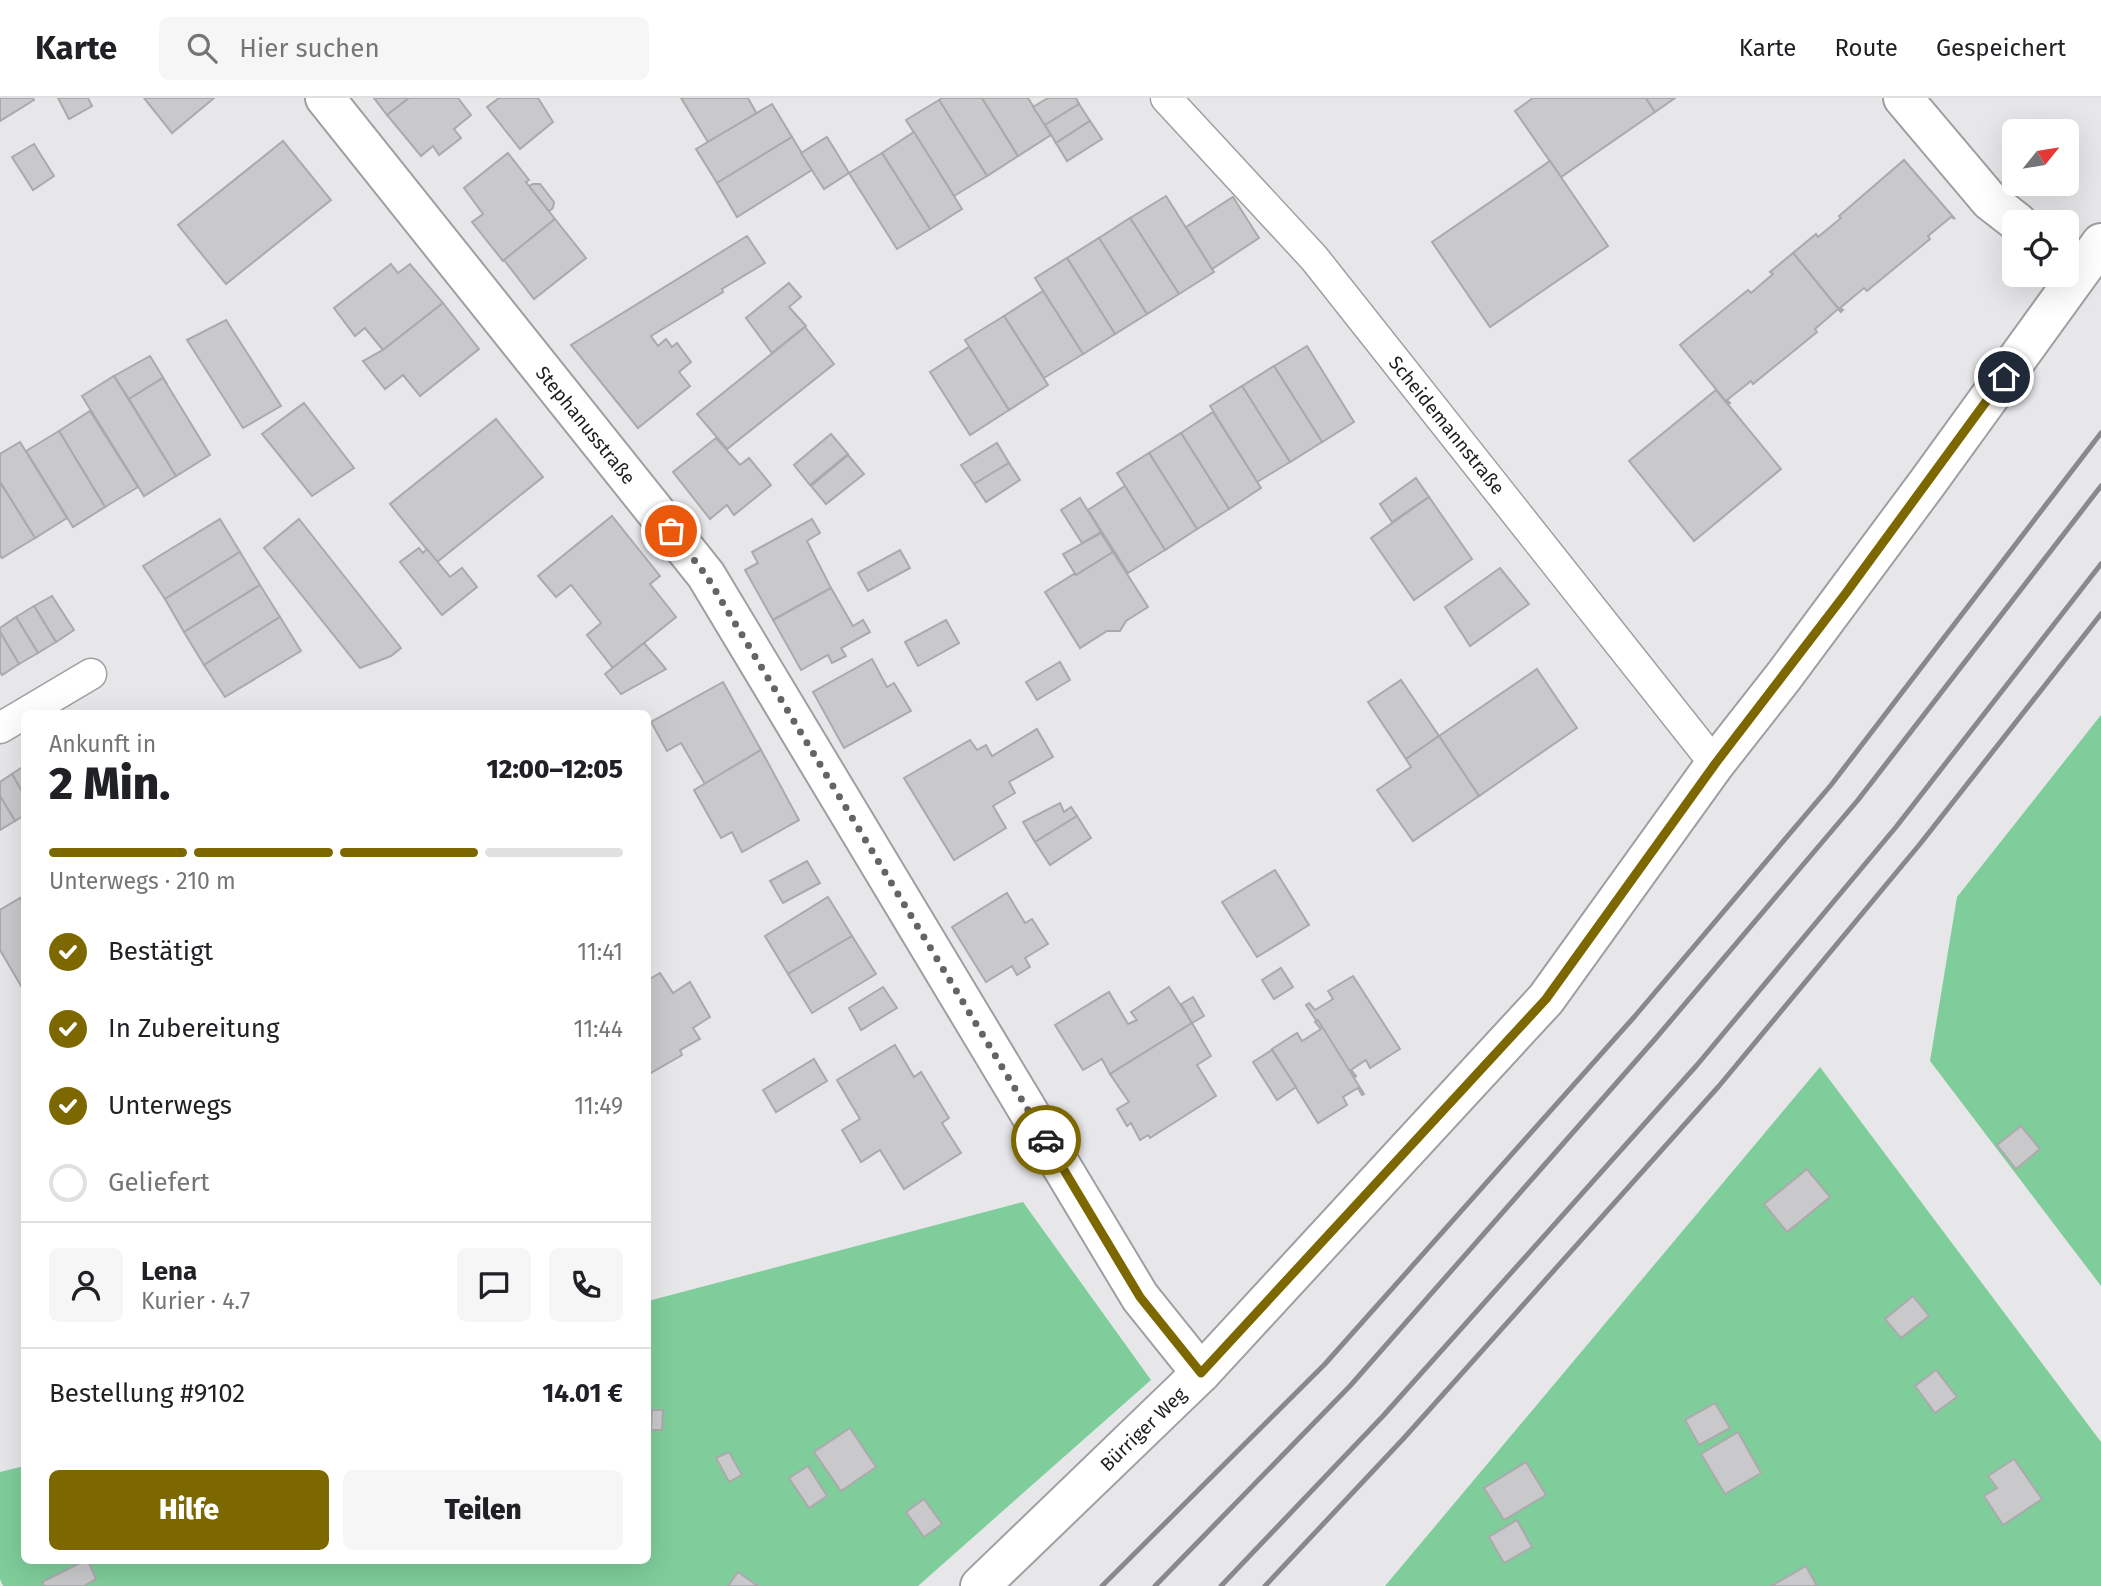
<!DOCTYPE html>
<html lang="de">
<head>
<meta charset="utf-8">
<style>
	body { margin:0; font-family:"Fira Sans",sans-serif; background:#f6f6f6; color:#202124; height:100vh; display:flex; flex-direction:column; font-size:26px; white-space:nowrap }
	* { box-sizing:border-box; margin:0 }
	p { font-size:23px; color:#757577 }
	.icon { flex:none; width:38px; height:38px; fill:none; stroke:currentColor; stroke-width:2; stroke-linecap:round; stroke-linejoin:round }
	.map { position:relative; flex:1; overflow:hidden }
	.sheet { position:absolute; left:21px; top:612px; width:630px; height:854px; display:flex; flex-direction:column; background:#fff; border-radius:10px; box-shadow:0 7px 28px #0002 }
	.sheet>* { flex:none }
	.needle { width:46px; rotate:60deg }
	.controls { position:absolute; left:2002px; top:21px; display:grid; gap:14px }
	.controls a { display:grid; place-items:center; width:77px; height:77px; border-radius:10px; background:#fff; box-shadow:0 7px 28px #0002; font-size:35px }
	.pin { position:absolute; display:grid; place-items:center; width:60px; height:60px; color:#fff; margin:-30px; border:4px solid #fff; border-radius:50%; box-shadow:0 2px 7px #0007 }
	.courier { position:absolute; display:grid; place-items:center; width:70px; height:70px; margin:-35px; border:5px solid #7d6800; border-radius:50%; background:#fff; color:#222; box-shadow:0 2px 9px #0007 }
	.summary em { font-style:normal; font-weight:800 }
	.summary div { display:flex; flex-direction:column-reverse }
	.summary { display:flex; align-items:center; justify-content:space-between; height:119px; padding:0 28px }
	h1 { font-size:46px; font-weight:800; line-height:52px }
	.bar { display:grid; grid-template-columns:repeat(4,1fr); gap:10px 7px; align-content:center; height:84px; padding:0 28px }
	.bar i { height:9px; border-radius:5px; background:#e0e0e0 }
	.bar .current { background:#7d6800 }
	.bar p { grid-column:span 4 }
	.line { display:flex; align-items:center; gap:18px; padding:0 28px; border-top:2px solid #e0e0e0 }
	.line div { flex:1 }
	.round { display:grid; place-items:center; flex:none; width:74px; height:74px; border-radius:10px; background:#f6f6f6 }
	ol { padding:0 28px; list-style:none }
	li { display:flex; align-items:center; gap:21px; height:77px }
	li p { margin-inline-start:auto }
	li .icon { padding:7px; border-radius:50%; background:#7d6800; color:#fff; stroke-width:4 }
	li:last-child { color:#757577 }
	li i { width:38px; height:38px; border:4px solid #e0e0e0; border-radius:50% }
	.primary-button { display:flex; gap:14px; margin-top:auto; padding:14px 28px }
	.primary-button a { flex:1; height:80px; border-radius:10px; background:#7d6800; color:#fff; font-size:28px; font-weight:800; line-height:80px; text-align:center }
	.primary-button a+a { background:#f6f6f6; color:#202124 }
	header { display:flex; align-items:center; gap:42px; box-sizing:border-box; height:98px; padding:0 35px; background:#fff; border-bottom:2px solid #e0e0e0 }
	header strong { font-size:33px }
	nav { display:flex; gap:38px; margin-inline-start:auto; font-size:24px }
	.search { width:490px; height:63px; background:#f6f6f6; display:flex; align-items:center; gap:18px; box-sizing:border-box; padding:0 24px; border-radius:10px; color:#757577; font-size:26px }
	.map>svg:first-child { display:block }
</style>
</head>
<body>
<header>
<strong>Karte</strong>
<div class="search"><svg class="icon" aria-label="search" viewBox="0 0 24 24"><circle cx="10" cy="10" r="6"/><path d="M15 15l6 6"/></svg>Hier suchen</div>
<nav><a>Karte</a><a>Route</a><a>Gespeichert</a></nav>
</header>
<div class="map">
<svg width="2101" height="1488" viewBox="0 0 2101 1488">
	<rect width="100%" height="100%" fill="#e7e7ea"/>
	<g fill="#7fcd9a">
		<path d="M 2101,617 L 2101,1188 L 1930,963 L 1957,799 Z"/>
		<path d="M 1820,969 L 2101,1344 L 2101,1488 L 1385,1488 Z"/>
		<path d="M 1023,1104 L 1151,1282 L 918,1488 L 3,1488 L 0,1481 L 0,1374 L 24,1368 L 24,1463 L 648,1463 L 648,1203 Z"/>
	</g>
	<g fill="#c9c9cc" stroke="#aaaaac" stroke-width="2">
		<path d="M 0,0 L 33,0 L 34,2 L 0,23 Z"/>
		<path d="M 58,0 L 88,0 L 92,8 L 69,21 Z"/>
		<path d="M 144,0 L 214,0 L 172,35 Z"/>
		<path d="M 374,0 L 409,0 L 387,17 Z"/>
		<path d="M 409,0 L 458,0 L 471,17 L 454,31 L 461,40 L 439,57 L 433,48 L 421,58 L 387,17 Z"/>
		<path d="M 499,0 L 538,0 L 553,24 L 520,51 L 487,9 Z"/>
		<path d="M 681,0 L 748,0 L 757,16 L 708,44 Z"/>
		<path d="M 942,0 L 982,0 L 1018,58 L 987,78 L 939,2 Z"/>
		<path d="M 982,0 L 1028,0 L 1051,37 L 1018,58 Z"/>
		<path d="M 1048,0 L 1076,0 L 1079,6 L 1045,27 L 1033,9 Z"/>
		<path d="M 1533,0 L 1646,0 L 1655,14 L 1561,79 L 1515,13 Z"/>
		<path d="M 1646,0 L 1675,0 L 1655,14 Z"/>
		<path d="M 939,2 L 987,78 L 954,98 L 906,22 Z"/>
		<path d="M 772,6 L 792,39 L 717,85 L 696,51 Z"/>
		<path d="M 1079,6 L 1090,23 L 1056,45 L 1045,27 Z"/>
		<path d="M 1090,23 L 1102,41 L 1067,63 L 1056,45 Z"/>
		<path d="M 914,34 L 962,111 L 930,131 L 882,55 Z"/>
		<path d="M 792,39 L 812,72 L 737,119 L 717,85 Z"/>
		<path d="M 827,39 L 849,75 L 824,91 L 801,55 Z"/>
		<path d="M 283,43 L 331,102 L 226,186 L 178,127 Z"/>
		<path d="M 34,46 L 54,78 L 33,92 L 12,59 Z"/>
		<path d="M 508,55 L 529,82 L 526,84 L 555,121 L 503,163 L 472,124 L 483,116 L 464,90 Z"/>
		<path d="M 882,55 L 930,131 L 897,151 L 849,75 Z"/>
		<path d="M 1904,62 L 1955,121 L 1951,119 L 1928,138 L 1930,141 L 1867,193 L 1864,190 L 1840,210 L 1843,212 L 1841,214 L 1793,155 L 1816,136 L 1818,139 L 1841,120 L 1839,118 Z"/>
		<path d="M 1550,63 L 1608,148 L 1490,229 L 1432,144 Z"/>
		<path d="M 533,86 L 540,86 L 554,104 L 553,110 L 549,113 L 529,88 Z"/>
		<path d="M 1166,98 L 1214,174 L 1179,196 L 1130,120 Z"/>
		<path d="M 1233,99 L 1259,140 L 1212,171 L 1186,129 Z"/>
		<path d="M 1130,120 L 1179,196 L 1147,216 L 1099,140 Z"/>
		<path d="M 555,121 L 586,160 L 534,201 L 504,162 Z"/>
		<path d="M 747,138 L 765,165 L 722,191 L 723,194 L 651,238 L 658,248 L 666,241 L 672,249 L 677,245 L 691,264 L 679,274 L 690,288 L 638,330 L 571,247 Z"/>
		<path d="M 1099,140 L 1147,216 L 1115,236 L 1067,160 Z"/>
		<path d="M 1793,155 L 1841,214 L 1838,211 L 1815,231 L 1817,234 L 1753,286 L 1751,283 L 1727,302 L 1730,305 L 1728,306 L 1680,247 L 1748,192 L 1751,195 L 1773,176 L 1770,174 Z"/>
		<path d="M 1067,160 L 1115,236 L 1083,256 L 1035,180 Z"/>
		<path d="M 391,166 L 398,175 L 410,166 L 443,205 L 383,252 L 365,230 L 355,238 L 334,210 Z"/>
		<path d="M 789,185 L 801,199 L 789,209 L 806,228 L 772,255 L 746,220 Z"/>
		<path d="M 1043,193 L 1083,256 L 1044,280 L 1004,218 Z"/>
		<path d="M 443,205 L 479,251 L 420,298 L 403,277 L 385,291 L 363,263 L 383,252 Z"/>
		<path d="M 1004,218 L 1048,287 L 1009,312 L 965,242 Z"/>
		<path d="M 226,222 L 281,308 L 243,330 L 187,242 Z"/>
		<path d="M 805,229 L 834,266 L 727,351 L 697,316 Z"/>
		<path d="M 1307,248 L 1354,324 L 1322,344 L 1274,268 Z"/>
		<path d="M 969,249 L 1009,312 L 970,337 L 930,274 Z"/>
		<path d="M 150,258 L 167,286 L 163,280 L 129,301 L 114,278 Z"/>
		<path d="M 1274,268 L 1322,344 L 1290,364 L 1242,288 Z"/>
		<path d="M 114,278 L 176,378 L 144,398 L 82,298 Z"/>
		<path d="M 163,280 L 210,357 L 176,378 L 129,301 Z"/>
		<path d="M 1242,288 L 1290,364 L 1257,384 L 1210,308 Z"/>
		<path d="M 1716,292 L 1781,371 L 1694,443 L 1629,363 Z"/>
		<path d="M 304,305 L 354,370 L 312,398 L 262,336 Z"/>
		<path d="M 90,313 L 138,389 L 105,409 L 59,333 Z"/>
		<path d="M 1213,314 L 1261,390 L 1229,411 L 1181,335 Z"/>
		<path d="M 496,321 L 543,379 L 437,464 L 390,406 Z"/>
		<path d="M 59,333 L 105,409 L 73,429 L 26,353 Z"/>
		<path d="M 1181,335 L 1229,411 L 1197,431 L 1149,355 Z"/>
		<path d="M 831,336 L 848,356 L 810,387 L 794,367 Z"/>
		<path d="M 716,340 L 740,367 L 749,360 L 771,387 L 734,417 L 727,407 L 710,421 L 673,374 Z"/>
		<path d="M 20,344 L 67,420 L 35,440 L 0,384 L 0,356 Z"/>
		<path d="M 997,345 L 1009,365 L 974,386 L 961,367 Z"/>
		<path d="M 1149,355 L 1197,431 L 1165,452 L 1117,375 Z"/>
		<path d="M 848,357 L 864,376 L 826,406 L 811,388 Z"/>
		<path d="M 1009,365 L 1020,382 L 986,404 L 974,386 Z"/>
		<path d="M 1416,380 L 1429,399 L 1392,424 L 1380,406 Z"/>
		<path d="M 0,384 L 35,440 L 2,460 L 0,458 Z"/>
		<path d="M 1125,388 L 1165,452 L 1128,475 L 1088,412 Z"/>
		<path d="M 1429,399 L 1472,461 L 1414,502 L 1371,440 Z"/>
		<path d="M 1080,400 L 1101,434 L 1082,445 L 1061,412 Z"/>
		<path d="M 612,418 L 660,478 L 650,486 L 676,519 L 613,570 L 587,537 L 601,525 L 571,487 L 556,499 L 538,478 Z"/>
		<path d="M 220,421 L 240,454 L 165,501 L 143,468 Z"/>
		<path d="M 299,421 L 401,550 L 391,558 L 360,570 L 264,450 Z"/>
		<path d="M 812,421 L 820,435 L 807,443 L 831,490 L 773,522 L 745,472 L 758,465 L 752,454 Z"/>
		<path d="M 1101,435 L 1113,454 L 1076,477 L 1063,456 Z"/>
		<path d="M 419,450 L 423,455 L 427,451 L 450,479 L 462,470 L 477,489 L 442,517 L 400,464 Z"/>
		<path d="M 900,452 L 910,470 L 868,493 L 858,475 Z"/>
		<path d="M 240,454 L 260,487 L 184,534 L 165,501 Z"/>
		<path d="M 1113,454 L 1148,509 L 1126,523 L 1120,533 L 1107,533 L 1080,550 L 1045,494 L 1074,476 L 1076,477 Z"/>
		<path d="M 1500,470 L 1529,506 L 1470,548 L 1445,509 Z"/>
		<path d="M 260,487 L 280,519 L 204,567 L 184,534 Z"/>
		<path d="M 831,490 L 853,528 L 863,522 L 870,534 L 841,550 L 846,558 L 832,565 L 828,557 L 801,572 L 773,522 Z"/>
		<path d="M 52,498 L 74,532 L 56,544 L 34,508 Z"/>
		<path d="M 34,508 L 56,544 L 38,555 L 16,519 Z"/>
		<path d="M 16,519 L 38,555 L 19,566 L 0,534 L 0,530 Z"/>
		<path d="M 280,519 L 301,553 L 225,599 L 204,567 Z"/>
		<path d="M 946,522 L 959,545 L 918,568 L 905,544 Z"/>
		<path d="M 0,534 L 19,566 L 2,577 L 0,574 Z"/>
		<path d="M 644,545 L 666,571 L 621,596 L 605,576 Z"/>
		<path d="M 872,561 L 887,589 L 894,585 L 911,613 L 844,650 L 813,594 Z"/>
		<path d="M 1060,564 L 1070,582 L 1037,602 L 1026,584 Z"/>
		<path d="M 1537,571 L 1577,630 L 1479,698 L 1439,638 Z"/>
		<path d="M 1401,582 L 1439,638 L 1406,661 L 1368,604 Z"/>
		<path d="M 723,584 L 761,652 L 705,686 L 681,645 L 667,653 L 651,624 Z"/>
		<path d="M 1037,631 L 1053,659 L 1009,684 L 1015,695 L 993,708 L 1006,730 L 954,762 L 904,680 L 970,642 L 977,652 L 986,647 L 992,658 Z"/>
		<path d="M 1439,638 L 1479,698 L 1413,743 L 1377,692 L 1411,669 L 1406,661 Z"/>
		<path d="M 761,652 L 799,722 L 742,754 L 732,734 L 721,740 L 694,692 Z"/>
		<path d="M 24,668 L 24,697 L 12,676 Z"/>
		<path d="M 12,676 L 24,697 L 24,717 L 15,723 L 0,698 L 0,684 Z"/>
		<path d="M 0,698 L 15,723 L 0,732 Z"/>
		<path d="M 1060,705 L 1064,714 L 1071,709 L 1077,718 L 1035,744 L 1023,724 Z"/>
		<path d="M 1077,718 L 1091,740 L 1050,767 L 1035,744 Z"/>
		<path d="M 807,763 L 820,785 L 783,805 L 770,783 Z"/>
		<path d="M 1275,772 L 1309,827 L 1257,859 L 1222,804 Z"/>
		<path d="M 1007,795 L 1025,825 L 1032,821 L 1048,846 L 1025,860 L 1030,869 L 1017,877 L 1012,868 L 986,884 L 952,829 Z"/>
		<path d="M 828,799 L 852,838 L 788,876 L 765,838 Z"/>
		<path d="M 20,800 L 24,808 L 24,893 L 0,852 L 0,812 Z"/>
		<path d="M 852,838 L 876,876 L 812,915 L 788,876 Z"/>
		<path d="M 1281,870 L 1293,889 L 1274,901 L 1262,882 Z"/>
		<path d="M 660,875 L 673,895 L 690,884 L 710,919 L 693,930 L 700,941 L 680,952 L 682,957 L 649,976 L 648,973 L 648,882 Z"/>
		<path d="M 1353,878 L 1400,951 L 1370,970 L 1366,962 L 1351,972 L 1356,978 L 1354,980 L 1306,907 L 1309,905 L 1315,912 L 1333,901 L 1328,893 Z"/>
		<path d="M 883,889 L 897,910 L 861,932 L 849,910 Z"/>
		<path d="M 1169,889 L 1192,925 L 1110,976 L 1102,961 L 1083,972 L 1055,927 L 1109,894 L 1128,926 L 1137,922 L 1131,914 Z"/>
		<path d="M 1193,899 L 1204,918 L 1192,925 L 1181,906 Z"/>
		<path d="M 1318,922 L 1364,996 L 1362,997 L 1358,990 L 1343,999 L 1347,1007 L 1318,1025 L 1272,951 L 1297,935 L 1302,943 L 1321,931 L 1315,924 Z"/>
		<path d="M 1192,925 L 1211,958 L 1197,967 L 1216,998 L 1150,1040 L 1148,1037 L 1140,1042 L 1131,1025 L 1127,1028 L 1117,1011 L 1129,1004 L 1110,976 Z"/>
		<path d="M 895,947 L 914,979 L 921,974 L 949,1020 L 942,1025 L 961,1055 L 904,1091 L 880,1052 L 861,1064 L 842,1032 L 860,1021 L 837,982 Z"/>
		<path d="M 1272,952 L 1296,989 L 1277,1002 L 1253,964 Z"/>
		<path d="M 814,961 L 827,983 L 776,1014 L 763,992 Z"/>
		<path d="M 2021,1028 L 2040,1051 L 2016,1071 L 1997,1047 Z"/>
		<path d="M 1807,1071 L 1830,1099 L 1787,1134 L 1764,1106 Z"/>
		<path d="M 1913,1198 L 1929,1218 L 1901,1240 L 1885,1221 Z"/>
		<path d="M 1936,1272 L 1957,1299 L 1935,1315 L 1915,1288 Z"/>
		<path d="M 1715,1305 L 1730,1330 L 1699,1347 L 1685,1322 Z"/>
		<path d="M 652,1312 L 663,1312 L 662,1332 L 651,1332 Z"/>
		<path d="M 850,1330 L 876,1369 L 841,1393 L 814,1354 Z"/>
		<path d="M 1738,1334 L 1761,1375 L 1725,1396 L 1701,1356 Z"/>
		<path d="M 729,1354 L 742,1377 L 729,1384 L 716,1360 Z"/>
		<path d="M 2014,1361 L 2042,1401 L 2003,1427 L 1984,1398 L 1997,1390 L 1988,1378 Z"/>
		<path d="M 1526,1364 L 1546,1397 L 1504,1422 L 1484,1390 Z"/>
		<path d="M 808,1368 L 827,1398 L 809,1410 L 789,1380 Z"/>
		<path d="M 924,1401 L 942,1426 L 924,1439 L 906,1414 Z"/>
		<path d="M 1517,1422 L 1532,1449 L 1504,1465 L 1489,1439 Z"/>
		<path d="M 84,1463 L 88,1463 L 96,1481 L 84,1488 L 44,1488 L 42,1484 Z"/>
		<path d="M 1806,1468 L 1817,1488 L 1771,1488 Z"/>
		<path d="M 738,1474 L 758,1488 L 728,1488 Z"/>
	</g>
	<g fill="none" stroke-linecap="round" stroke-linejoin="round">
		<defs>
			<g id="lane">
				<path d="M 1166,0 L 1314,160 L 1715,666"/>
				<path d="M 0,630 L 91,576"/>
			</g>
			<g id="street">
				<path d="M 325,0 L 706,477 L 1140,1199 L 1201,1275"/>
				<path d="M 1903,0 L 1990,103 L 2017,124"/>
				<path d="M 980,1488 L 1201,1275 L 1546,901 L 1715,666 L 1784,578 L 1928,384 L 2101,145"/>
			</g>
		</defs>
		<use href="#lane" stroke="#9e9fa1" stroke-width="33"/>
		<use href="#street" stroke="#9e9fa1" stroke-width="42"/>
		<use href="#lane" stroke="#fff" stroke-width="30"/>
		<use href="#street" stroke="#fff" stroke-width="38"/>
		<g stroke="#89898b" stroke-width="5">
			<path d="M 1102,1488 L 1325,1266 L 1635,918 L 1831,687 L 2101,335"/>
			<path d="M 1155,1488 L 1350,1288 L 1656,940 L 1858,702 L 2101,388"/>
			<path d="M 1221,1488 L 1383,1318 L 1697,967 L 1896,729 L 2101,466"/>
			<path d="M 1265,1488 L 1404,1340 L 1719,988 L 1920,746 L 2101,516"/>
		</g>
	</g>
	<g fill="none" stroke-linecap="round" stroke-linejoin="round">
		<path stroke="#646465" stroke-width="7" stroke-dasharray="0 12.6" d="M 671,433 L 706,477 L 1046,1042"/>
		<path stroke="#7d6800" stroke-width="9" d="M 1046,1042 L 1140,1199 L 1201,1275 L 1546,901 L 1715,666 L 1846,495 L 2004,279"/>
	</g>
	<g text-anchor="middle" stroke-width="6" stroke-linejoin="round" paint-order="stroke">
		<g font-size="19" fill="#1d1d1e" stroke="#fff">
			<text transform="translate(586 327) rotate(51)" y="7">Stephanusstraße</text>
			<text transform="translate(1447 327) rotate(51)" y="7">Scheidemannstraße</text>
			<text transform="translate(1143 1331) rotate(-44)" y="7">Bürriger Weg</text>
		</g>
	</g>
</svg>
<div class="controls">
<a><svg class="needle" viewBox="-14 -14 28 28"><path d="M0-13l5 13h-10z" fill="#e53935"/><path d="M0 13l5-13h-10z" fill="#757577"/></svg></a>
<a><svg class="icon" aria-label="locate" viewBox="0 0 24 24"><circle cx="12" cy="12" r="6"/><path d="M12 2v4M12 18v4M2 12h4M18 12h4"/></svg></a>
</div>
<div class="pin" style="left:671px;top:433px;background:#ea580c"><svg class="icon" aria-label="bag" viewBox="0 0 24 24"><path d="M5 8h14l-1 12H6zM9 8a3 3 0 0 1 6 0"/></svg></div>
<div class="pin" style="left:2004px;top:279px;background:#1f2937"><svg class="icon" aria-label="home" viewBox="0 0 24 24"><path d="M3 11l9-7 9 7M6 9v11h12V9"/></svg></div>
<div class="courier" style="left:1046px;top:1042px"><svg class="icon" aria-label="car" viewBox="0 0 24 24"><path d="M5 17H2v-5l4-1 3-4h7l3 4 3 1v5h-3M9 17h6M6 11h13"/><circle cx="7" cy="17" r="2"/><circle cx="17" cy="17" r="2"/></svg></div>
<section class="sheet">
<div class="summary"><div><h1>2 Min.</h1><p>Ankunft in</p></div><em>12:00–12:05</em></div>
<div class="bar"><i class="current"></i><i class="current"></i><i class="current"></i><i></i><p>Unterwegs · 210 m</p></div>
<ol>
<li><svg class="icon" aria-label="check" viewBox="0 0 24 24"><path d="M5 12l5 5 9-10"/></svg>Bestätigt<p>11:41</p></li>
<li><svg class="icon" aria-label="check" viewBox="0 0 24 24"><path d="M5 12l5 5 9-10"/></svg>In Zubereitung<p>11:44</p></li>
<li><svg class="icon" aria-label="check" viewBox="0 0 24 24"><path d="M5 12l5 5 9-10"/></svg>Unterwegs<p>11:49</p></li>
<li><i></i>Geliefert</li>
</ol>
<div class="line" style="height:126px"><a class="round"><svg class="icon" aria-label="person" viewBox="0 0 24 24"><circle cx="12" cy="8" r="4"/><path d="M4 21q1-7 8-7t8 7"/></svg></a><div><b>Lena</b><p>Kurier · 4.7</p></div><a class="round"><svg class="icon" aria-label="chat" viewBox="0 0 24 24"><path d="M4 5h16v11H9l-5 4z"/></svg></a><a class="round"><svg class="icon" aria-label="phone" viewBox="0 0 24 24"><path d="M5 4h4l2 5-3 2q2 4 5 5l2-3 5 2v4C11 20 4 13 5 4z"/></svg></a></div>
<div class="line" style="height:91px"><div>Bestellung #9102</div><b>14.01 €</b></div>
<div class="primary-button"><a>Hilfe</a><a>Teilen</a></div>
</section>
</div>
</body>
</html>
